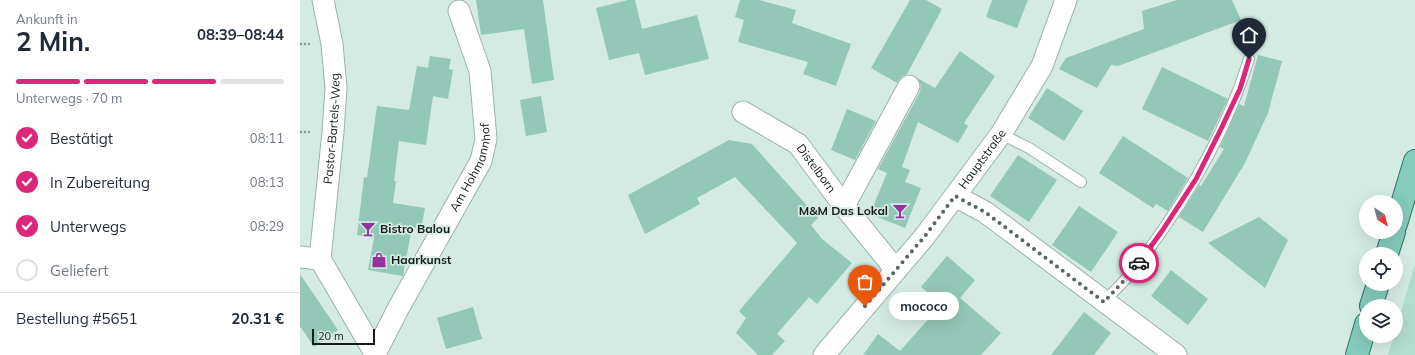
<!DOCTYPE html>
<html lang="de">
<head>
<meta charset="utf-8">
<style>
	body { margin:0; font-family:Mulish,sans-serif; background:#f6f6f7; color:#1f2937; height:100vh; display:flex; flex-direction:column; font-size:15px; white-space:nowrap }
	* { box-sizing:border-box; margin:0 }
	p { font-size:13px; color:#747a83 }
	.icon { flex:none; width:22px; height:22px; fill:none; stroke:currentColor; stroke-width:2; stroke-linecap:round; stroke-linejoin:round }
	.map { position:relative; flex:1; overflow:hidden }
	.side { display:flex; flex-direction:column; background:#fff; width:300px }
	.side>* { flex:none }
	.needle { width:26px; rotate:144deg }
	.tools { position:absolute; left:1059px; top:195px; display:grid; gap:8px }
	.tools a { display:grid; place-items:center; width:44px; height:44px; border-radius:50%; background:#fff; box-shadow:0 4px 16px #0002; font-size:20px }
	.scale { position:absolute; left:12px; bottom:10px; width:63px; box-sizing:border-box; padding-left:4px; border:2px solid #151d1a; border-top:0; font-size:11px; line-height:14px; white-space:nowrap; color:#151d1a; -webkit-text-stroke:3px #d4ebe3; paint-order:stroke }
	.pin { position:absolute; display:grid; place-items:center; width:34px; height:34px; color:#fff; margin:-41px -17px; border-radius:50% 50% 50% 0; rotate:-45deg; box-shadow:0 0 4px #0007 }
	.pin .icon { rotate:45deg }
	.courier { position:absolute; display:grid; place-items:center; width:40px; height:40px; margin:-20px; border:3px solid #db2777; border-radius:50%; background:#fff; color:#222; box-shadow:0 1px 5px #0007 }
	.bubble { position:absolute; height:28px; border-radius:14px; background:#fff; box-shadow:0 4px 16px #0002; font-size:13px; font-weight:700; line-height:28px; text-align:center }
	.head em { font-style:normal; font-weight:700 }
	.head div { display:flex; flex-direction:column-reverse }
	.head { display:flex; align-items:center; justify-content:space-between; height:68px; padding:0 16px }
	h1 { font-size:26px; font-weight:700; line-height:30px }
	.bar { display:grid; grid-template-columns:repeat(4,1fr); gap:6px 4px; align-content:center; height:48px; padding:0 16px }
	.bar i { height:5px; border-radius:3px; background:#e0e1e3 }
	.bar .selected { background:#db2777 }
	.bar p { grid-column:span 4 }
	.line { display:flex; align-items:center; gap:10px; padding:0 16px; border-top:1px solid #e0e1e3 }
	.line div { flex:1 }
	ol { padding:0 16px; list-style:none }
	li { display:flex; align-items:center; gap:12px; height:44px }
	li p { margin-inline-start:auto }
	li .icon { padding:4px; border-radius:50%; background:#db2777; color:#fff; stroke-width:4 }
	li:last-child { color:#747a83 }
	li i { width:22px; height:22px; border:2px solid #e0e1e3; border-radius:50% }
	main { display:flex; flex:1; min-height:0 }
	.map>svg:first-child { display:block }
</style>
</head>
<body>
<main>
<section class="side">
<div class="head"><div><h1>2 Min.</h1><p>Ankunft in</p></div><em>08:39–08:44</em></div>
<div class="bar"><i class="selected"></i><i class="selected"></i><i class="selected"></i><i></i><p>Unterwegs · 70 m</p></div>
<ol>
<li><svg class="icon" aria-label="check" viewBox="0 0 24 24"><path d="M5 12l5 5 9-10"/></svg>Bestätigt<p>08:11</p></li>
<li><svg class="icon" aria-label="check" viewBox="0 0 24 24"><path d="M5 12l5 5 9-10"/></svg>In Zubereitung<p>08:13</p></li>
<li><svg class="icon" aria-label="check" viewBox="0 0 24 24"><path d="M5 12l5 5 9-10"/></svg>Unterwegs<p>08:29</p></li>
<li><i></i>Geliefert</li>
</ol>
<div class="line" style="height:52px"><div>Bestellung #5651</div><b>20.31 €</b></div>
</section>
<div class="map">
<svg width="1115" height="355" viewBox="0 0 1115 355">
	<rect width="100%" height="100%" fill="#d4ebe3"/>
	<path fill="#b1ddcf" d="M 1115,264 L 1115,355 L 1088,355 L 1094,336 L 1096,336 L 1096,329 Z"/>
	<g fill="#93c7b7">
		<path d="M 176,0 L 243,0 L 254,80 L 232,84 L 224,29 L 181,35 Z"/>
		<path d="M 328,0 L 335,0 L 342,29 L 397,15 L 409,59 L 345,75 L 339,53 L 309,60 L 296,8 Z"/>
		<path d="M 440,0 L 459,0 L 496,10 L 492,23 L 551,44 L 536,86 L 503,74 L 508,62 L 438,42 L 444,20 L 435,17 Z"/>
		<path d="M 610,0 L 626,0 L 642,9 L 607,74 L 602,76 L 597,83 L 571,68 Z"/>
		<path d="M 692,0 L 728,0 L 717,28 L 686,17 Z"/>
		<path d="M 877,0 L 932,0 L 941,20 L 818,66 L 811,65 L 797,88 L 759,69 L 766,58 L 844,29 L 842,11 Z"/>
		<path d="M 660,51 L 695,76 L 664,123 L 668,126 L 658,143 L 618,122 L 602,167 L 610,170 L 605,182 L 621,188 L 605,228 L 570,214 L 587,173 L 578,169 L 620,92 L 621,85 L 617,78 L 635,88 Z"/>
		<path d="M 958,55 L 982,61 L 968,113 L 945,163 L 903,232 L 879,217 L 899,185 L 901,186 L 924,149 L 920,147 L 939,104 L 944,106 Z"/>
		<path d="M 130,56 L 151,59 L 149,69 L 153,70 L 148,99 L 133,96 L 126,145 L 99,141 L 94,181 L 96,181 L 93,203 L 125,208 L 121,229 L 112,227 L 103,276 L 68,270 L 74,238 L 57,235 L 64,177 L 67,178 L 77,106 L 109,110 L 117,66 L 128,68 Z"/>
		<path d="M 862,67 L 928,99 L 908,141 L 842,109 Z"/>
		<path d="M 747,88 L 783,111 L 764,141 L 728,118 Z"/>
		<path d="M 241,96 L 247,132 L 226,136 L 220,100 Z"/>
		<path d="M 547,109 L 576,121 L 555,160 L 531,150 Z"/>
		<path d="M 823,136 L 888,178 L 868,211 L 856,204 L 853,208 L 799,173 Z"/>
		<path d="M 429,140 L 452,144 L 518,218 L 511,225 L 522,239 L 552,263 L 517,304 L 509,297 L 477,334 L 485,341 L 472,355 L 458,355 L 436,333 L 446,318 L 439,311 L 497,243 L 435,177 L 397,198 L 400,204 L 345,234 L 328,195 Z"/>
		<path d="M 718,155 L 757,180 L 729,222 L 690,196 Z"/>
		<path d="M 779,206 L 818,232 L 791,272 L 752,245 Z"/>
		<path d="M 959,217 L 988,240 L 965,288 L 908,243 Z"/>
		<path d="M 647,256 L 675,280 L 660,298 L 701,333 L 681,355 L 563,355 L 578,334 L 600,351 L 642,304 L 621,287 Z"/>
		<path d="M 871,270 L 908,299 L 888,325 L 851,296 Z"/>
		<path d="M 0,274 L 38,330 L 14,347 L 0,326 Z"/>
		<path d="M 173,307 L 182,339 L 146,349 L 137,318 Z"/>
		<path d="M 784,312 L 811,333 L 794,355 L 751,355 Z"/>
	</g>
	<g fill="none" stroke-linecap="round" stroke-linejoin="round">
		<defs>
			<g id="service">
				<path d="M 701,134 L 729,148 L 781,182"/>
				<path d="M 804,302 C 813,292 823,283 831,273 C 881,209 925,137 949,59"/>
			</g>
			<g id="minor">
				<path id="s1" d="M 443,112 L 498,144 L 544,206 L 596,270"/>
				<path d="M 655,196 L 685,212 L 876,355"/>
				<path d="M 544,206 L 609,86"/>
				<path d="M 0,257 L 20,259"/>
				<path id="s2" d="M 20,259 L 33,132 L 36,88 L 32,44 L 23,0"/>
				<path d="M 20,259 L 76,355"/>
				<path id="s3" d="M 75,354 L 99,307 L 181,161 L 186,139 L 180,71 L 159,11"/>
				<path id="s4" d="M 524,355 L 625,236 L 701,134 L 742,66 L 766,0"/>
			</g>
			<g id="primary">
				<path d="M 1096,224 L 1115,161"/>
				<path d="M 1087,254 L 1094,232"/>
				<path d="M 1071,306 L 1078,284"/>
				<path d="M 1057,355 L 1066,324"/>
			</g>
		</defs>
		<use href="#service" stroke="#9cb2ab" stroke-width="12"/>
		<use href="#minor" stroke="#9cb2ab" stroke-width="23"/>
		<use href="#primary" stroke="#287865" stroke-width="24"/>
		<g stroke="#8a9c95" stroke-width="2.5" stroke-dasharray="2 2" stroke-linecap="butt">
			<path d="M 0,44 L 11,44"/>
			<path d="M 0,132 L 11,132"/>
		</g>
		<use href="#service" stroke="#fff" stroke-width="10"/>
		<use href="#minor" stroke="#fff" stroke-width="21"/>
		<use href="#primary" stroke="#84cbbb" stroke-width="22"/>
	</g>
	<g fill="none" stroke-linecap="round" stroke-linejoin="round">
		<path stroke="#586560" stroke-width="4" stroke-dasharray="0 7.2" d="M 565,306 L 625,236 L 655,196 L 685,212 L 804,302 L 830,274 L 839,263"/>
		<path stroke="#db2777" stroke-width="5" d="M 839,263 L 862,231 L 896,179 L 920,131 L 940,89 L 949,59"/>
	</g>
	<defs>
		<symbol id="bar-bare" viewBox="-9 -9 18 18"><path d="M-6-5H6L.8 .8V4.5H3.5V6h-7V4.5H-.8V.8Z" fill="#93349c" stroke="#d4ebe3" stroke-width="2.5" paint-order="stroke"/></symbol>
		<symbol id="shop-bare" viewBox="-9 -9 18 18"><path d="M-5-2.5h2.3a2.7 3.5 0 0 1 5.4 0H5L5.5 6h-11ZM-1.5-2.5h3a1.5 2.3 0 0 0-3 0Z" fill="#93349c" stroke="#d4ebe3" stroke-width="2.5" paint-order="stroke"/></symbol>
	</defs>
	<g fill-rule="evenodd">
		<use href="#bar-bare" x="589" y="200" width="22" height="22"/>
		<use href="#bar-bare" x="57" y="218" width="22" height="22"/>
		<use href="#shop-bare" x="68" y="249" width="22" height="22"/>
	</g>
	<g text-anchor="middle" stroke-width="3.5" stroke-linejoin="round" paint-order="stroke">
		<g font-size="12" fill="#151d1a" stroke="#d4ebe3">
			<text dy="4" stroke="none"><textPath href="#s2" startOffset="131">Pastor-Bartels-Weg</textPath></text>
			<text dy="4" stroke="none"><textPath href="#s4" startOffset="252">Hauptstraße</textPath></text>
			<text dy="4" stroke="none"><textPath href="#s3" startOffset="211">Am Hohmannhof</textPath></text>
			<text dy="4" stroke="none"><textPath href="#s1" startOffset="94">Distelborn</textPath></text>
		</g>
		<g font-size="12" font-weight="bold" fill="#151d1a" stroke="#d4ebe3" text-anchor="start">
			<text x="588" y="215" text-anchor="end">M&amp;M Das Lokal</text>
			<text x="80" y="233">Bistro Balou</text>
			<text x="91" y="264">Haarkunst</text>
		</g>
	</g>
</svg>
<div class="tools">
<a><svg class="needle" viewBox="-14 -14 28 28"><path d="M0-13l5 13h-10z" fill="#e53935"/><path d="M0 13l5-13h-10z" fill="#747a83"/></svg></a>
<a><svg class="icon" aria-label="locate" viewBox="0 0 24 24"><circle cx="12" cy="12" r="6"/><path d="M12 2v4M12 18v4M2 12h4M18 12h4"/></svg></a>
<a><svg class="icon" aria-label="layers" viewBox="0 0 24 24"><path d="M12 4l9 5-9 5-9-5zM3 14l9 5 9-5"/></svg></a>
</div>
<div class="scale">20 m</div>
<div class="pin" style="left:565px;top:306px;background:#ea580c"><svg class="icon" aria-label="bag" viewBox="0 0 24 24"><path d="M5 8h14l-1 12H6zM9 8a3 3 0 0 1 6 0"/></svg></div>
<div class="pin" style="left:949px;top:59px;background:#1f2937"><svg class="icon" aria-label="home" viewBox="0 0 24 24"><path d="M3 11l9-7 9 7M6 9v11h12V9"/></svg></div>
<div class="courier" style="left:839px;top:263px"><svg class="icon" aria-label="car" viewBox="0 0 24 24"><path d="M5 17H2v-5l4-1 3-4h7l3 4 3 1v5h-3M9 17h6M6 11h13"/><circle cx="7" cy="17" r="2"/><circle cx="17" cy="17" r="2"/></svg></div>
<div class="bubble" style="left:589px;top:292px;width:70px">mococo</div>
</div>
</main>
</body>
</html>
